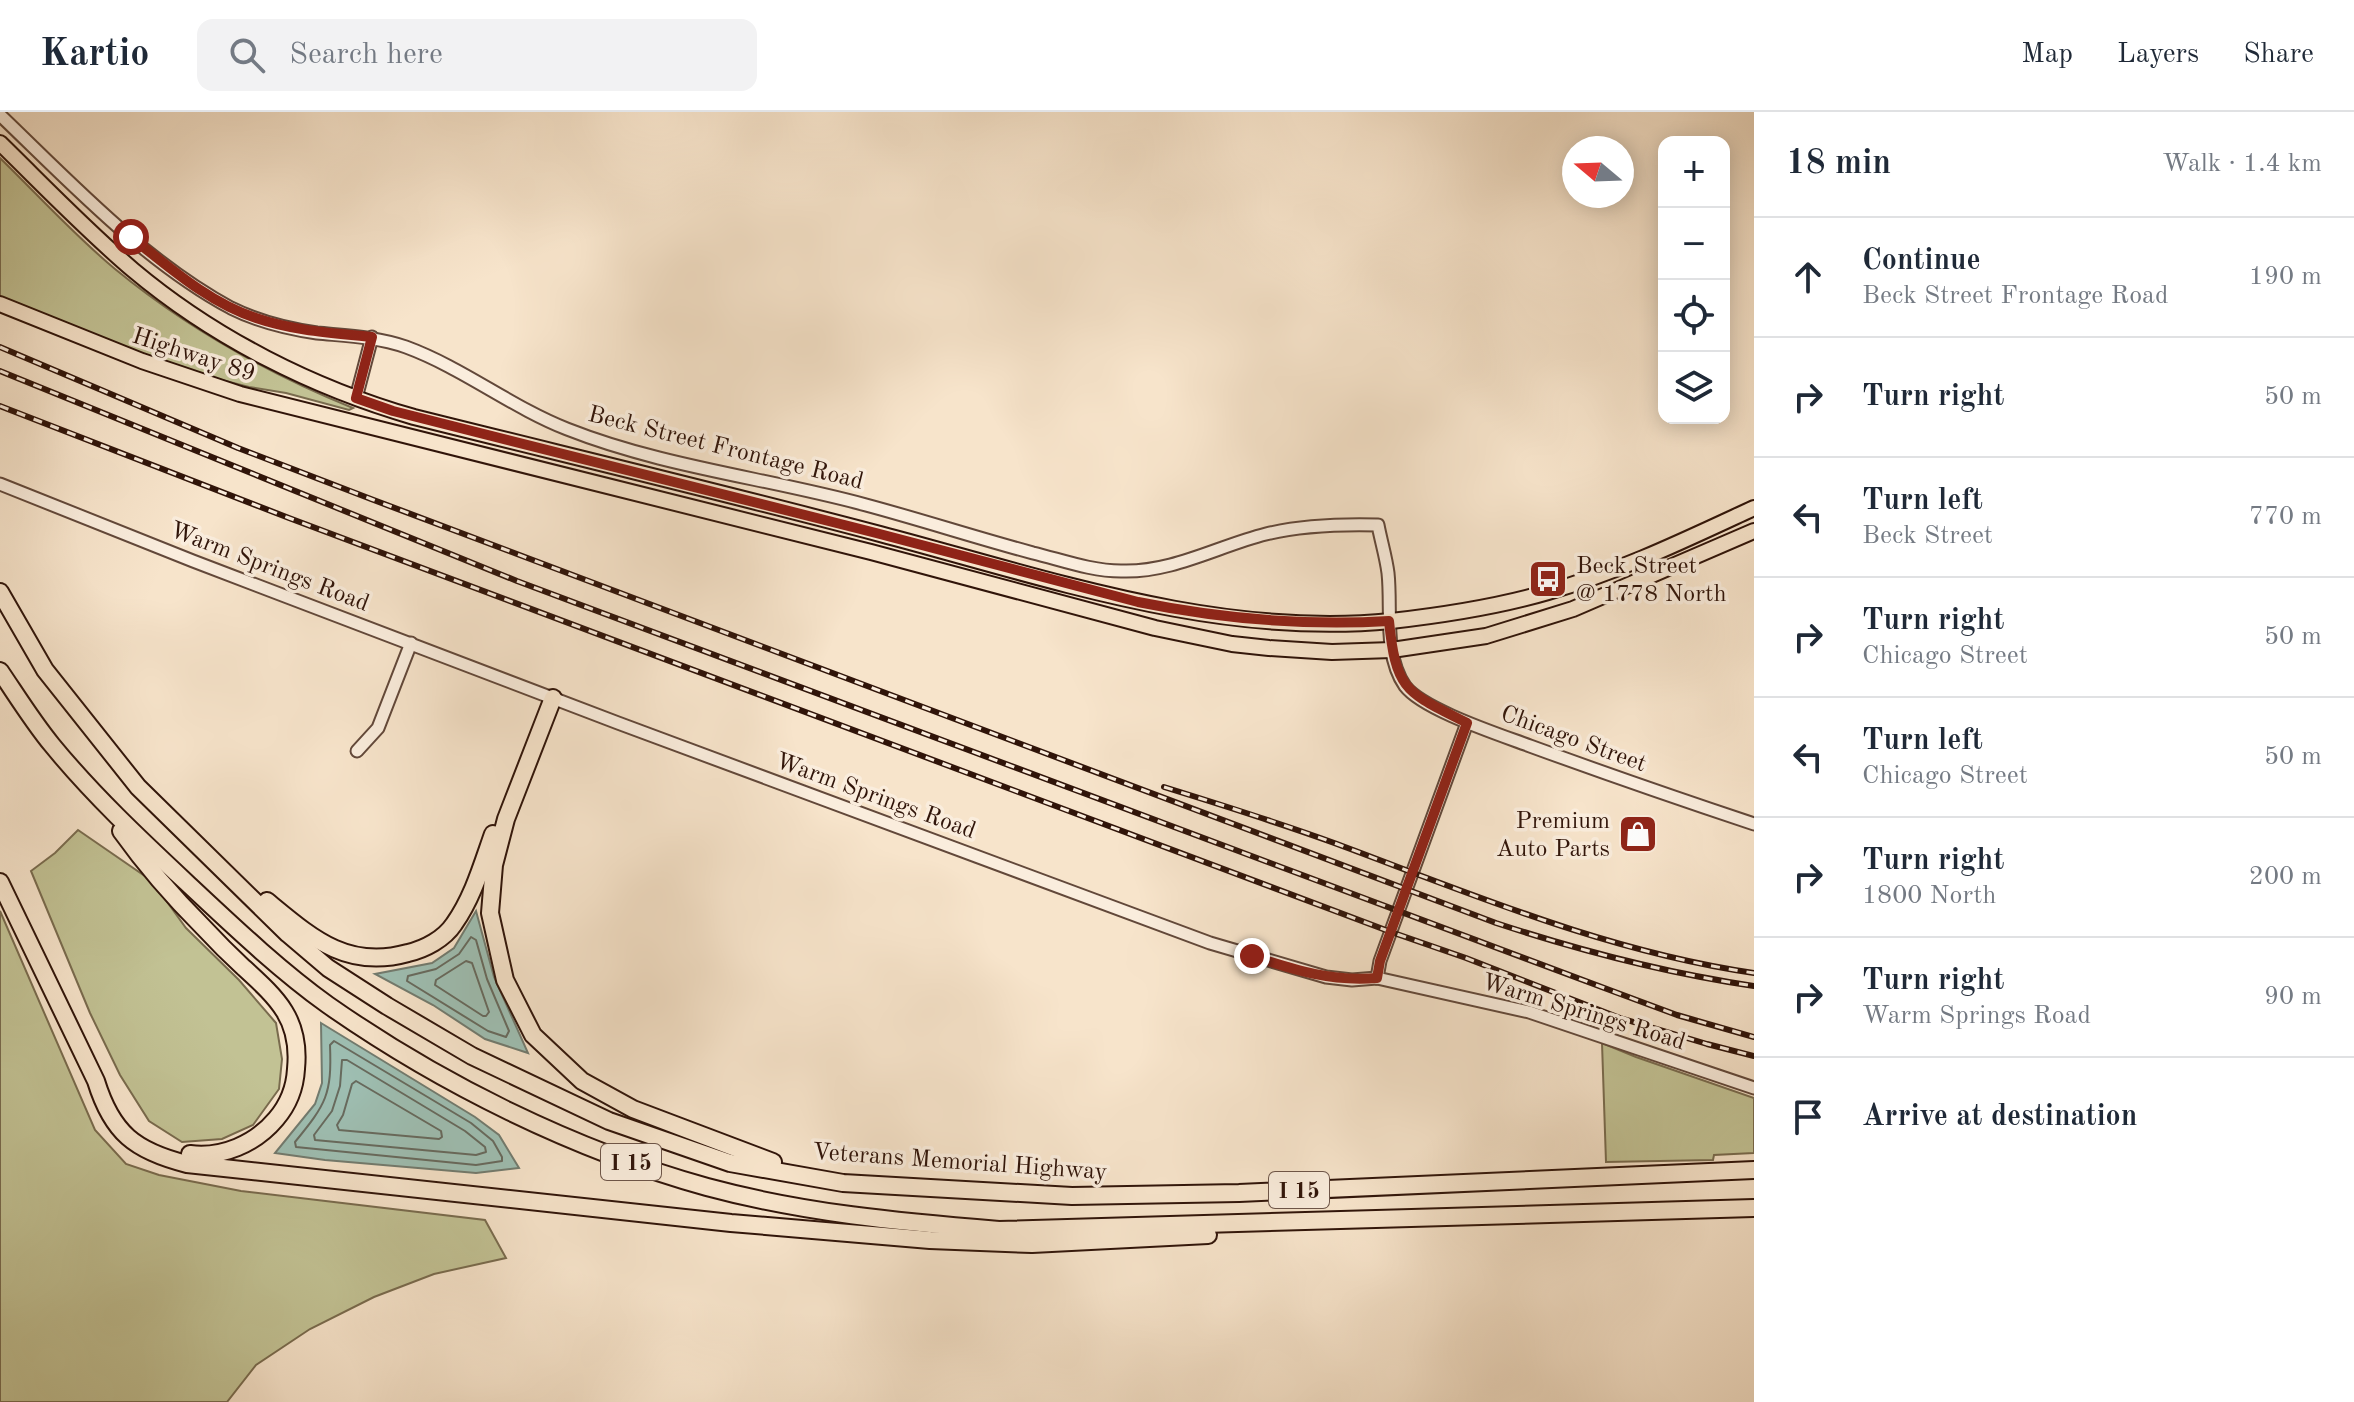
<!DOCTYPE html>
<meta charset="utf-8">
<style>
:root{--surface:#fff;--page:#f2f2f3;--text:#1f2937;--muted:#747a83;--line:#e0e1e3}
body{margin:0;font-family:"Old Standard TT",serif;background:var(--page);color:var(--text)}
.controls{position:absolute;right:24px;top:24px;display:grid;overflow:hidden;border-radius:16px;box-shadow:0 4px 20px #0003}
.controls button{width:72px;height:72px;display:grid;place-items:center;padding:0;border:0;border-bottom:2px solid var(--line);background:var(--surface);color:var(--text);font:40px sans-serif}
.compass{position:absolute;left:1562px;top:24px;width:72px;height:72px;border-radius:50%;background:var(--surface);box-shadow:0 4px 20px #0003;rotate:289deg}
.stop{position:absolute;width:24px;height:24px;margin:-18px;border:6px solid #8f2418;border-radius:50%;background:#fff}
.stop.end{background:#8f2418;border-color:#fff;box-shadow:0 2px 8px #0008}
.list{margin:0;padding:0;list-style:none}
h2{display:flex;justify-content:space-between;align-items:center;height:104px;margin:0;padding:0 32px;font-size:34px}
h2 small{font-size:26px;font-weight:400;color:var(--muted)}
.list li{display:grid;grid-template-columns:52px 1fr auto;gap:24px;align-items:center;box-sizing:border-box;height:120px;padding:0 32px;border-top:2px solid var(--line)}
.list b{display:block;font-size:30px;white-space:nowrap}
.list p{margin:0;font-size:26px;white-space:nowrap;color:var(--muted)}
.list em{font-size:26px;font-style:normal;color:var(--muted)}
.icon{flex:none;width:44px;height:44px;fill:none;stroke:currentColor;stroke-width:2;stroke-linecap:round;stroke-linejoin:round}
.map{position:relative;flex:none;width:1754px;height:1290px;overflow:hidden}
header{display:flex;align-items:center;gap:48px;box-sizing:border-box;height:112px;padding:0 40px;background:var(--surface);border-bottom:2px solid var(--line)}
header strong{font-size:38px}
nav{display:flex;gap:44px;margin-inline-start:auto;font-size:28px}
.search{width:560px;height:72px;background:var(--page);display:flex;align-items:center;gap:20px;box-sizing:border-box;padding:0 28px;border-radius:16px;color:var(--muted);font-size:30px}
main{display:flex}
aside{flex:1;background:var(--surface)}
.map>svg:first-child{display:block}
.green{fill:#c2c294;stroke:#796b4e;stroke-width:2}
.water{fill:#9ebfb3;stroke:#727b6f;stroke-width:2}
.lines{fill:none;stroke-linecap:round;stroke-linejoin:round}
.shore{stroke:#676a5e;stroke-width:2}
.minor-casing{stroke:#62483a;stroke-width:15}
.major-casing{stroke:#301409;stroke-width:18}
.highway-casing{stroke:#301409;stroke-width:20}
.minor{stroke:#faeddd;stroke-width:11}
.major{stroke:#f7e4cb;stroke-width:14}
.highway{stroke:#f7e4cb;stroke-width:16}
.rail-casing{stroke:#301409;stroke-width:6}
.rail{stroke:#faeddd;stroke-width:3;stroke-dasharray:9;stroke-linecap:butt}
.route{stroke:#8f2418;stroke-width:10}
.labels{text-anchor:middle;stroke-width:7;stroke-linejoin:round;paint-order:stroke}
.shield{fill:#faeddd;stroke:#6d5549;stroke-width:2}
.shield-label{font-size:22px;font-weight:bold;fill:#301409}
.street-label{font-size:24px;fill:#301409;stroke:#faeddd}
.poi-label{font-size:24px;fill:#301409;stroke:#faeddd;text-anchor:start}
</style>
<header>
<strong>Kartio</strong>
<div class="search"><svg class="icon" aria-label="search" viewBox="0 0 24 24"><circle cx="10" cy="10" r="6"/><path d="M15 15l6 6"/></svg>Search here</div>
<nav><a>Map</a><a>Layers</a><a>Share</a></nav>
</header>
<main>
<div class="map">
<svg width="1754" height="1290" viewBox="0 0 1754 1290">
<rect width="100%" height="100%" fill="#f7e4cb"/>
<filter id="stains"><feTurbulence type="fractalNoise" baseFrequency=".0025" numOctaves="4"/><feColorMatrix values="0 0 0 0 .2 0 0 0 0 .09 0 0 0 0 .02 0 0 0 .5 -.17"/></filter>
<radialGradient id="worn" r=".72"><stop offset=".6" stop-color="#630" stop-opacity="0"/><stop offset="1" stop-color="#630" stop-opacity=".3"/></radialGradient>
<g class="green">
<path d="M0,46C38,83 74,123 115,157C187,216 267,261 353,296L349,298L286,281L249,275L206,264L112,231L0,185Z"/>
<polygon points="78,718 152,769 186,816 239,868 276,911 282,947 279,977 253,1013 222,1027 182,1030 149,1009 120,963 90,901 31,759 55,741"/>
<polygon points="0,799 95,1018 126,1052 159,1063 241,1079 485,1108 506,1146 434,1162 374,1185 310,1217 256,1253 227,1290 0,1290"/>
<polygon points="1602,931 1636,945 1754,986 1754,1041 1714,1043 1713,1048 1606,1050"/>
</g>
<g class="water">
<polygon points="476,799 494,865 528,941 485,927 433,893 375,862 432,851 454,836"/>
<polygon points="321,911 475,1005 499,1023 519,1056 476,1061 325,1048 275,1041 315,992 322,971"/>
</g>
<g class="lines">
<g class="shore">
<polygon points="471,825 476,828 487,867 509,919 506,925 488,919 407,869 408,864 436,857 459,842"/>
<polygon points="466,849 472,851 489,900 486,904 483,904 435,873 436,868"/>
<path d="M334,929L471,1011L493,1029L502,1045V1049L476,1053L296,1035L295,1030C326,992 332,983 330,933Z"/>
<polygon points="342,948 347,948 465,1019 485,1035 486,1040 476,1043 315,1028 314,1023 332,999 340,974"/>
<polygon points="356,969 441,1019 442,1025 439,1027 339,1018 337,1013 343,1003 352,972"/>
</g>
<g class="minor-casing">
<g id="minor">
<path d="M0,3C70,70 145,150 231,196C257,209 288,217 317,221C348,224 377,225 406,235C463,256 511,295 567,317C663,355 767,366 866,393C922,408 977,426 1033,441C1062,448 1091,459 1121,459C1172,461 1218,434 1266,422C1303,413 1340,412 1378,413C1381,429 1386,445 1388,461C1392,497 1383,542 1405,574C1423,598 1501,623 1530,634C1604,661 1679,687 1754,712"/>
<polyline points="356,286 372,225"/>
<polyline points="0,372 193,449 618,611 1210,831 1326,865 1352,868 1377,866 1529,900 1754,976"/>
<polyline points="357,639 378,616 411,531"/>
<polyline points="1377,866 1380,849 1467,611"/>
</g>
</g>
<g class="major-casing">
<g id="major">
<path d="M0,31C44,74 86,118 133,158C214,226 313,276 414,305C570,344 725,381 880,422C1047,466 1216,526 1391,509C1444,503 1497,495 1548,480C1619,460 1687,427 1754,396"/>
<polyline points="0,192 142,249 240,282 871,440 1155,516 1232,532 1269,536 1332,540 1392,538 1486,524 1573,497 1754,419"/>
</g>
</g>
<g class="highway-casing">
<g id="highway">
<polyline points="0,480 45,558 138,675 288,822 328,856 387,894 472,944 609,1009 730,1051 843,1071 1072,1084 1239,1081 1754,1058"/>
<path d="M0,559C17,584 33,610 52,633C93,683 140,727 187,771C232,813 278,857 328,893C441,972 574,1038 707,1075C803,1101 900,1110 999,1118L1754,1096"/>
<polyline points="553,586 506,707 494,753 490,801 505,868 533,923 582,969 633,997 773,1050"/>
<path d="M121,719C146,754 174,786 204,816C217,830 229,842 243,855C277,886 301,907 296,957C295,975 288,993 276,1007C255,1032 222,1046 190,1042"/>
<path d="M0,770L96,969C112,1021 135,1039 187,1052L731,1111L930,1128L1032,1132L1208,1123"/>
<path d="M267,789C312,826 347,858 408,841C425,837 444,827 454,812C473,785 482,753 493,722"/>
</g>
</g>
<use href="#minor" class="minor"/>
<use href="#major" class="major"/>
<use href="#highway" class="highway"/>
<g class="rail-casing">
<g id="rail">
<path d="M0,235L238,336L371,387L1496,811C1581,839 1666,861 1754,874"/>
<polyline points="0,259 517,469 1615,880 1677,903 1754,925"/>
<polyline points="0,294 289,406 1391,820 1466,846 1620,906 1707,932 1754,944"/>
<path d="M1164,675C1222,693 1280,711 1337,732C1474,783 1609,840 1754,861"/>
</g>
</g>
<use href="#rail" class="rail"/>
</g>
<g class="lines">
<path class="route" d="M131,125C169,155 209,191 256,206C294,219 333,221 372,225L356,286L393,299L876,421L1138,490C1222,507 1304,514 1389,509C1396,580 1407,580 1467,611L1380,849L1377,866C1331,870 1295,858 1252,844"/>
</g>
<defs>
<g id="bus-square" transform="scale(2)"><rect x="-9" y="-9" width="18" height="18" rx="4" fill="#8f2418" stroke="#faeddd"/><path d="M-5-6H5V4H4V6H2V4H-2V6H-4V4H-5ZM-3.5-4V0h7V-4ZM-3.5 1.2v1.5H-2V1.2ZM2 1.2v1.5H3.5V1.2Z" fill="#fff"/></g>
<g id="shop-square" transform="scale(2)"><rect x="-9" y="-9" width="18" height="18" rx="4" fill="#8f2418" stroke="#faeddd"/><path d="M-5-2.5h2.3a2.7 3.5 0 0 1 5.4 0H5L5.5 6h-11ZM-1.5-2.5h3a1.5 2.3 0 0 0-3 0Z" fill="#fff"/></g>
</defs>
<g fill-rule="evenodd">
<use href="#bus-square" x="1548" y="467"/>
<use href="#shop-square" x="1638" y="722"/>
</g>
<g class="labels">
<g class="shield">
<rect x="601" y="1032" width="60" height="36" rx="6"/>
<rect x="1269" y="1060" width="60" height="36" rx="6"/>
</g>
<g class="shield-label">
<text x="631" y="1058">I 15</text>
<text x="1299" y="1086">I 15</text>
</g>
<g class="street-label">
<text transform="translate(194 242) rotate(18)" y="8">Highway 89</text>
<text transform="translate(726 335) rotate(14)" y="8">Beck Street Frontage Road</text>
<text transform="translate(270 454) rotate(21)" y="8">Warm Springs Road</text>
<text transform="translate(1574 626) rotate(20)" y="8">Chicago Street</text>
<text transform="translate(876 683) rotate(20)" y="8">Warm Springs Road</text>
<text transform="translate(1584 899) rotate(17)" y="8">Warm Springs Road</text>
<text transform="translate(960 1049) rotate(4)" y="8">Veterans Memorial Highway</text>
</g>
<g class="poi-label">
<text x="1576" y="461">Beck Street<tspan x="1576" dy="28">@ 1778 North</tspan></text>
<text x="1610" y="716" text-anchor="end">Premium<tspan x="1610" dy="28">Auto Parts</tspan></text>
</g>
</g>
<rect width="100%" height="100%" filter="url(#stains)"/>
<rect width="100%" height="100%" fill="url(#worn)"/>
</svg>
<div class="controls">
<button>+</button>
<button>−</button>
<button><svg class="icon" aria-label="locate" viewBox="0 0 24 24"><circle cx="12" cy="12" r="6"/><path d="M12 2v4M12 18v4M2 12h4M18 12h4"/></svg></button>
<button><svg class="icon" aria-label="layers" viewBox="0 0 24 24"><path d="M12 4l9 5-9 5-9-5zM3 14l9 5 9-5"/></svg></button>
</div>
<svg class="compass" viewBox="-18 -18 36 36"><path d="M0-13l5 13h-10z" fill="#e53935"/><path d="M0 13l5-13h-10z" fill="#747a83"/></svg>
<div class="stop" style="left:131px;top:125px"></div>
<div class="stop end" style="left:1252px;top:844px"></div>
</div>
<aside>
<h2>18 min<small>Walk · 1.4 km</small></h2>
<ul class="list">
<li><svg class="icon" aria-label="ahead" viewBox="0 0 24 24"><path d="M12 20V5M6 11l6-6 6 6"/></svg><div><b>Continue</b><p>Beck Street Frontage Road</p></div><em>190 m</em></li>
<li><svg class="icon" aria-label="right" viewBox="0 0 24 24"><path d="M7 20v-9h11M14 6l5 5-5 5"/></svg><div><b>Turn right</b></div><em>50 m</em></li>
<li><svg class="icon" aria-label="left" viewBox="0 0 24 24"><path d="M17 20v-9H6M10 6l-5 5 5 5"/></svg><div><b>Turn left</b><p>Beck Street</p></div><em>770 m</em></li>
<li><svg class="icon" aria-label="right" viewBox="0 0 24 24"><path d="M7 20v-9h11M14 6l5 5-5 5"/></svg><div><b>Turn right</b><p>Chicago Street</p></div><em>50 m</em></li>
<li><svg class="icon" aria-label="left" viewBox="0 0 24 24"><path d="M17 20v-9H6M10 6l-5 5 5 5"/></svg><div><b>Turn left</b><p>Chicago Street</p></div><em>50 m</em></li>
<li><svg class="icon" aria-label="right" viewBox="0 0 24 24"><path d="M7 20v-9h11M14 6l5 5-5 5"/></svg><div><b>Turn right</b><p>1800 North</p></div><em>200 m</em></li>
<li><svg class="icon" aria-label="right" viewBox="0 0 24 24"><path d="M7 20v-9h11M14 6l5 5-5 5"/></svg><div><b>Turn right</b><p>Warm Springs Road</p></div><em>90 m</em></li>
<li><svg class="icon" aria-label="arrive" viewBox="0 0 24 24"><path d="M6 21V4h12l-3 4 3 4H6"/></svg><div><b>Arrive at destination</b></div></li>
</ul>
</aside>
</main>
